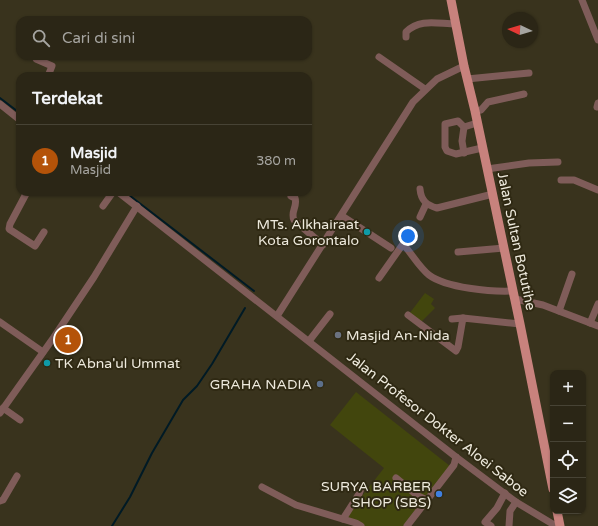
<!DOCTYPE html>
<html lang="id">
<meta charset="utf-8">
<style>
:root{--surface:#2b2616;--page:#332e1f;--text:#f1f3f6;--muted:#a6a5a1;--line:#474335;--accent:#b45309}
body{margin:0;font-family:"Varela Round",sans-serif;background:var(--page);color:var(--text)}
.controls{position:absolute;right:12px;bottom:12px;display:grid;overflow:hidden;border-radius:8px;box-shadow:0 1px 3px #0004}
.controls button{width:36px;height:36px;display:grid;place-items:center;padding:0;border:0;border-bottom:1px solid var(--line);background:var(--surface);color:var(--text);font:20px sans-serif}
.compass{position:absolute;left:502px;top:12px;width:36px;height:36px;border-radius:50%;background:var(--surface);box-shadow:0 1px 3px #0004;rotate:274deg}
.you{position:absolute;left:408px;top:236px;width:14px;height:14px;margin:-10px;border:3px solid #fff;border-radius:50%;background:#1a73e8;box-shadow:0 0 0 6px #1a73e833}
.badge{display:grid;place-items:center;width:26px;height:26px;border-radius:50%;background:var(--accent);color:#fff;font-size:13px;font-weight:700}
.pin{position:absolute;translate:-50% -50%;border:2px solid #fff;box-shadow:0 1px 4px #0006}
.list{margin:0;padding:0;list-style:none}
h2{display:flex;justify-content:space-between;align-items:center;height:52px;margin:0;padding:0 16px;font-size:17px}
h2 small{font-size:13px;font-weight:400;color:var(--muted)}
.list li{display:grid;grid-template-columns:26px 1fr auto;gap:12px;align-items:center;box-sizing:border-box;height:72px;padding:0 16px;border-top:1px solid var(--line)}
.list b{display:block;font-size:15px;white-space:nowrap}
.list p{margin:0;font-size:13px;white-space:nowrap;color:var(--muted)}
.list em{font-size:13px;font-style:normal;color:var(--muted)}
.icon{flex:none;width:22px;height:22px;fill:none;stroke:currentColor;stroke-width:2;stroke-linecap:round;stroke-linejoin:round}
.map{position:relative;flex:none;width:598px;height:526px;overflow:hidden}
.search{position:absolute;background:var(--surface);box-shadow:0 1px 3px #0004;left:16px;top:16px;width:296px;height:44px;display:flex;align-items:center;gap:10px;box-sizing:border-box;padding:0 14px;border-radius:12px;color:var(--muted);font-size:15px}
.panel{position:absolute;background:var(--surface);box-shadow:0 1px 3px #0004;left:16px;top:72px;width:296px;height:124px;border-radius:12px}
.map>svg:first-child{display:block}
.green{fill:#42460d}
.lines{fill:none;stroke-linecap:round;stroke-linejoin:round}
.stream{stroke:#001a25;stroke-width:2}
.minor{stroke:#7f5c59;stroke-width:7}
.major{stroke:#c8827d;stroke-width:9}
.culture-dot{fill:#0f9aa8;stroke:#2f2913;stroke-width:1.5}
.worship-dot{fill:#6b7280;stroke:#2f2913;stroke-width:1.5}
.service-dot{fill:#5c6f8a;stroke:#2f2913;stroke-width:1.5}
.shop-dot{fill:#3f7fe0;stroke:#2f2913;stroke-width:1.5}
.labels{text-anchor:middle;stroke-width:4;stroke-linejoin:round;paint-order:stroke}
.poi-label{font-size:14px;fill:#eeeadd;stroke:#2f2913;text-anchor:end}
.street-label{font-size:14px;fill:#eeeadd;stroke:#2f2913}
</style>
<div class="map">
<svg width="598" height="526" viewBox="0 0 598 526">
<rect width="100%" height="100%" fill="#39331d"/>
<g class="green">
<polygon points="425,293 434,299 431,304 435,308 421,322 409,314"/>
<polygon points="356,392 450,466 403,526 355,526 345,518 384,468 330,425"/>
</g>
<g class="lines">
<g class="stream">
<polyline points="0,98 17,111"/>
<polyline points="125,192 254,291"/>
<polyline points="112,526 130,497 152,453 183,400 197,386 212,364 245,308"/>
</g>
<g class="minor">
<polyline points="582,0 598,40"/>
<path d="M406,37V32C420,18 438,24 456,24"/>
<polyline points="35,56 36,59 52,66 48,76"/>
<polyline points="379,57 425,89"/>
<polyline points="467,79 529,73"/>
<polyline points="0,104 20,120"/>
<polyline points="597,107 598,103"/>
<polyline points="475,111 481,110 488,102 524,94"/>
<polyline points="477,123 464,127 458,121 445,124 445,147 447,151 456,154 482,148"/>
<polyline points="464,153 462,141 464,127"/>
<polyline points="487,169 529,163 558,162"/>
<polyline points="561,180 574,180 598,190"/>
<path d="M420,189C421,200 426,205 437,208L493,194"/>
<polyline points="27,192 10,224 9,229 35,246 44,232"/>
<polyline points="118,192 456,457 516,502 556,526"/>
<path d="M291,196L295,198C298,206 290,212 294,220L323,245"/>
<polyline points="103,206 113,192"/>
<polyline points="342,216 391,248"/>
<polyline points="420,217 426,204"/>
<polyline points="458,252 504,248"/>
<path d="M379,278L403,244C412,254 419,267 429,275C446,288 492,292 513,291"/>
<polyline points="515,299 543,305 598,326"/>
<polyline points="559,311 572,274"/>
<polyline points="408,315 456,351 458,347 463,318 520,324"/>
<polyline points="277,316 413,102 437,79 464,66"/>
<polyline points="452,319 463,318"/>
<polyline points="0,322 43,352"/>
<polyline points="590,323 598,304"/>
<polyline points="309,341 330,314"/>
<polyline points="3,408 20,420"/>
<polyline points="0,413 54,337 94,277 137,206"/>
<polyline points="396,478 418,496 427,500"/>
<polyline points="262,487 296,505 356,523 361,526"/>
<polyline points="0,501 3,500 17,476"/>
<polyline points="343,519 359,494 362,486"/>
<polyline points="407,526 454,465 456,457"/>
<polyline points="491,526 485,522 497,508 505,493"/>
<polyline points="509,526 510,511 516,502"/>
</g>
<g class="major">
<polyline points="451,0 464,66 475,111 520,324 553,489"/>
<polyline points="557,511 560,526"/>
</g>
</g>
<g class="culture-dot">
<circle cx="367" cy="232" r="4"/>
<circle cx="47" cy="363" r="4"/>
</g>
<circle class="worship-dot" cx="338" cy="335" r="4"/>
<circle class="service-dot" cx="320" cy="384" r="4"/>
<circle class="shop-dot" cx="439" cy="494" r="4"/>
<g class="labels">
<g class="poi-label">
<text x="359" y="229">MTs. Alkhairaat<tspan x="359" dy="16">Kota Gorontalo</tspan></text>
<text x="346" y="340" text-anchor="start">Masjid An-Nida</text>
<text x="55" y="368" text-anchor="start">TK Abna'ul Ummat</text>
<text x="312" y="389">GRAHA NADIA</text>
<text x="431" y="491">SURYA BARBER<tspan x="431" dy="16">SHOP (SBS)</tspan></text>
</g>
<g class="street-label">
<text transform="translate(517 241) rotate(78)" y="5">Jalan Sultan Botutihe</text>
<text transform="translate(438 424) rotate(38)" y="5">Jalan Profesor Dokter Aloei Saboe</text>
</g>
</g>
</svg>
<div class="controls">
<button>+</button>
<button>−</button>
<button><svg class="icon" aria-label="locate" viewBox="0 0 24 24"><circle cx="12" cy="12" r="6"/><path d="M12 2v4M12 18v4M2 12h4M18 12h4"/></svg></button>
<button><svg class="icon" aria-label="layers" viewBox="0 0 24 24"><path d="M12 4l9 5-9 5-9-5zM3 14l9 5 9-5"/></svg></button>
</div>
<svg class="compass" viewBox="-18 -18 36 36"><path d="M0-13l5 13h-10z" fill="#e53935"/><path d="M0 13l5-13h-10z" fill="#a6a5a1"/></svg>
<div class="you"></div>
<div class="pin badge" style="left:68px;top:340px">1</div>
<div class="search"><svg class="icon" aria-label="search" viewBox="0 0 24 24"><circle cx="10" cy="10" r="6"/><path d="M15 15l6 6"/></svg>Cari di sini</div>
<section class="panel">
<h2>Terdekat<small></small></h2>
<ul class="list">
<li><span class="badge">1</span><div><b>Masjid</b><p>Masjid</p></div><em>380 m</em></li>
</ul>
</section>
</div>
